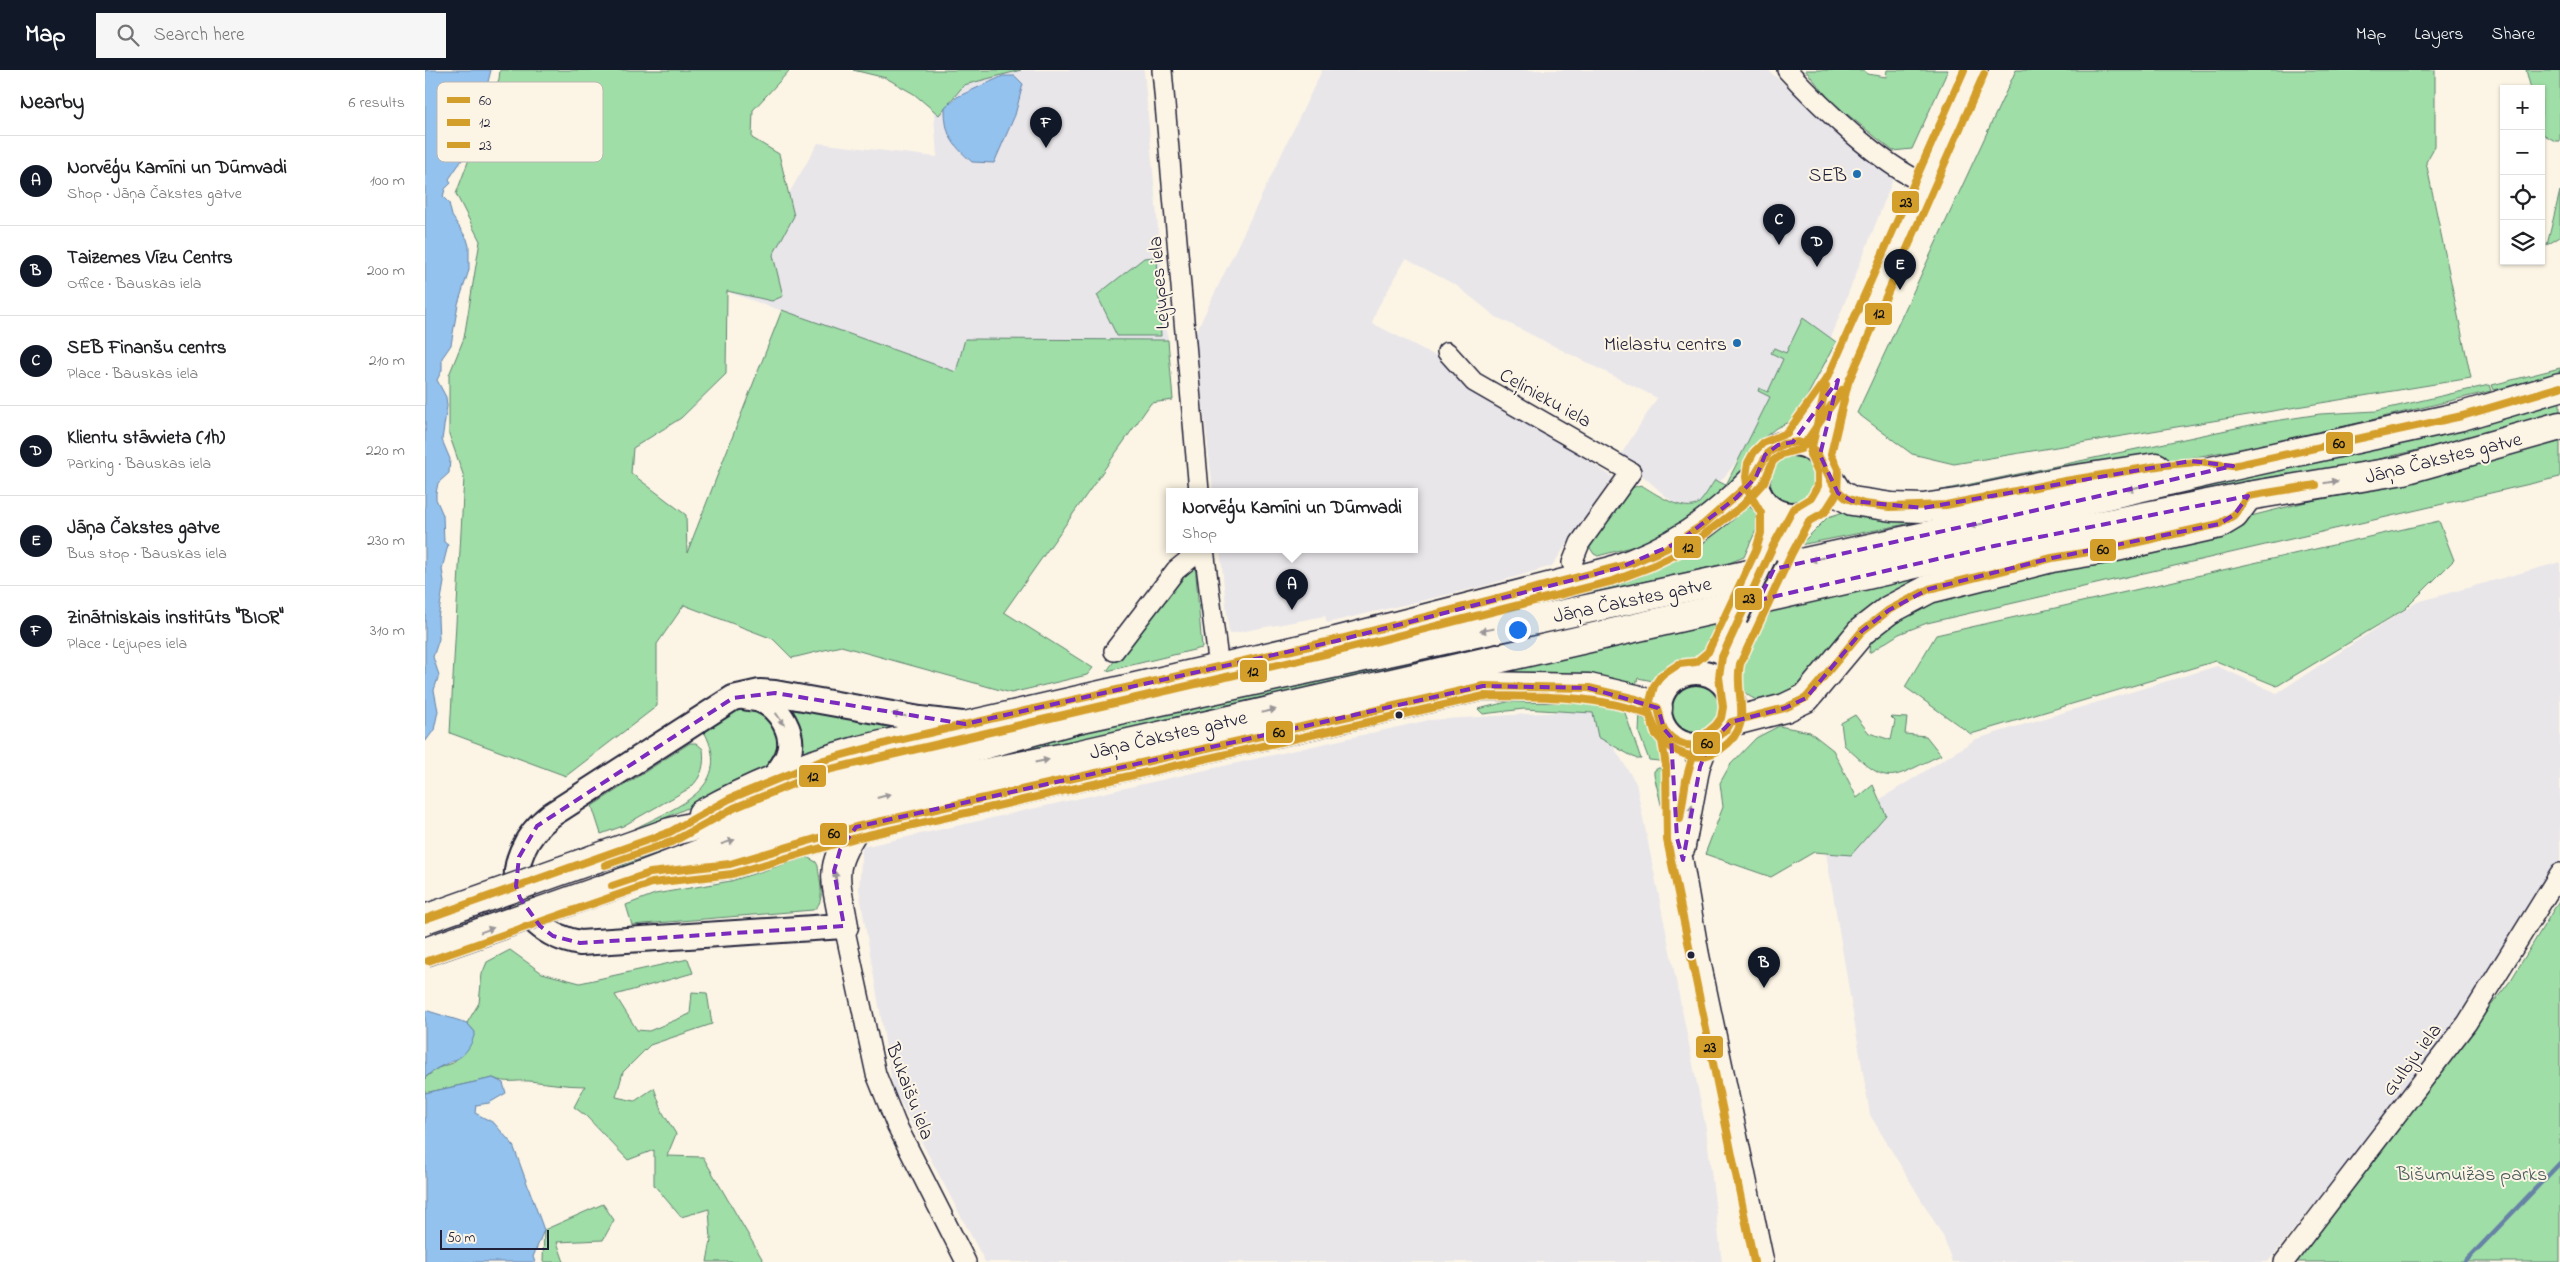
<!DOCTYPE html>
<meta charset="utf-8">
<style>
:root{--surface:#fff;--page:#f6f6f6;--text:#202124;--muted:#757577;--line:#e0e0e0;--accent:#111827}
body{margin:0;font-family:"Indie Flower",sans-serif;background:var(--page);color:var(--text)}
.controls{position:absolute;right:15px;top:15px;display:grid;overflow:hidden;border-radius:0px;box-shadow:0 1px 4px #0004}
.controls button{width:45px;height:45px;display:grid;place-items:center;padding:0;border:0;border-bottom:1px solid var(--line);background:var(--surface);color:var(--text);font:25px sans-serif}
.scale{position:absolute;left:15px;bottom:12px;width:109px;box-sizing:border-box;padding-left:5px;border:2px solid #22223b;border-top:0;font-size:14px;line-height:18px;white-space:nowrap;color:#22223b;-webkit-text-stroke:4px #fcf5e5;paint-order:stroke}
.you{position:absolute;left:1092px;top:559px;width:18px;height:18px;margin:-12px;border:4px solid #fff;border-radius:50%;background:#1a73e8;box-shadow:0 0 0 8px #1a73e833}
.badge{display:grid;place-items:center;width:32px;height:32px;border-radius:50%;background:var(--accent);color:#fff;font-size:16px;font-weight:700}
.pin{position:absolute;translate:-50% -41px;filter:drop-shadow(0 1px 2px #0008)}
.pin::after{content:'';position:absolute;top:26px;width:18px;height:15px;background:inherit;clip-path:polygon(0 0,100% 0,50% 100%)}
.popup{position:absolute;left:741px;top:418px;width:252px;height:65px;box-sizing:border-box;display:grid;place-content:center;border-radius:0px;background:var(--surface);filter:drop-shadow(0 1px 4px #0005);font-size:16px;white-space:nowrap;color:var(--muted)}
.popup b{font-size:19px;color:var(--text)}
.popup::after{content:'';position:absolute;left:50%;top:100%;margin-left:-10px;border:10px solid transparent;border-top-color:var(--surface)}
.list{margin:0;padding:0;list-style:none}
h2{display:flex;justify-content:space-between;align-items:center;height:65px;margin:0;padding:0 20px;font-size:21px}
h2 small{font-size:16px;font-weight:400;color:var(--muted)}
.list li{display:grid;grid-template-columns:32px 1fr auto;gap:15px;align-items:center;box-sizing:border-box;height:90px;padding:0 20px;border-top:1px solid var(--line)}
.list b{display:block;font-size:19px;white-space:nowrap}
.list p{margin:0;font-size:16px;white-space:nowrap;color:var(--muted)}
.list em{font-size:16px;font-style:normal;color:var(--muted)}
.icon{flex:none;width:28px;height:28px;fill:none;stroke:currentColor;stroke-width:2;stroke-linecap:round;stroke-linejoin:round}
.map{position:relative;flex:none;width:2135px;height:1192px;overflow:hidden}
header{display:flex;align-items:center;gap:30px;box-sizing:border-box;height:70px;padding:0 25px;background:var(--accent);color:#fff}
header strong{font-size:24px}
nav{display:flex;gap:28px;margin-inline-start:auto;font-size:18px}
.search{width:350px;height:45px;background:var(--page);display:flex;align-items:center;gap:12px;box-sizing:border-box;padding:0 18px;border-radius:0px;color:var(--muted);font-size:19px}
main{display:flex}
aside{flex:1;background:var(--surface)}
.map>svg:first-child{display:block}
.built{fill:#e9e6ea}
.green{fill:#9fdea6;stroke:#608070}
.water{fill:#93c2ee;stroke:#6682a6}
.lines{fill:none;stroke-linecap:round;stroke-linejoin:round}
.stream{stroke:#6682a6;stroke-width:4.5}
.minor-casing{stroke:#22223b;stroke-width:22}
.major-casing{stroke:#22223b;stroke-width:28}
.highway-casing{stroke:#22223b;stroke-width:31}
.minor{stroke:#fcf5e5;stroke-width:19}
.major{stroke:#fcf5e5;stroke-width:24}
.highway{stroke:#fcf5e5;stroke-width:28}
.major-bridge-casing{stroke:#22223b;stroke-width:28;stroke-linecap:butt}
.highway-bridge-casing{stroke:#22223b;stroke-width:31;stroke-linecap:butt}
.major-bridge{stroke:#fcf5e5;stroke-width:24}
.highway-bridge{stroke:#fcf5e5;stroke-width:28}
.bus-1-casing{stroke:#fcf5e5;stroke-width:11}
.bus-2-casing{stroke:#fcf5e5;stroke-width:11}
.bus-3-casing{stroke:#fcf5e5;stroke-width:11}
.bus-1{stroke:#d49e2a;stroke-width:8}
.bus-2{stroke:#d49e2a;stroke-width:8}
.bus-3{stroke:#d49e2a;stroke-width:8}
.oneway{fill:#9a9698}
.marked{fill:none;stroke:#7b2cbf;stroke-width:4;stroke-dasharray:10 6;stroke-linejoin:round}
.poi-dot{fill:#1f6fb2;stroke:#fcf5e5;stroke-width:2}
.bus-dot{fill:#22223b;stroke:#fcf5e5;stroke-width:2}
.labels{text-anchor:middle;stroke-width:4;stroke-linejoin:round;paint-order:stroke}
.poi-label{font-size:20px;fill:#22223b;stroke:#fcf5e5;text-anchor:end}
.street-label{font-size:20px;fill:#22223b;stroke:#fcf5e5}
.park-label{font-size:20px;fill:#485a5b;stroke:#fcf5e5}
.key{fill:#fcf5e5;stroke:#bbb6b2;stroke-width:1}
.key-label{font-size:14px;fill:#22223b}
.line-badge{stroke:#fcf5e5;stroke-width:2}
.pale-badge-label{font-size:14px;text-anchor:middle;font-weight:bold;fill:#111}
</style>
<header>
<strong>Map</strong>
<div class="search"><svg class="icon" aria-label="search" viewBox="0 0 24 24"><circle cx="10" cy="10" r="6"/><path d="M15 15l6 6"/></svg>Search here</div>
<nav><a>Map</a><a>Layers</a><a>Share</a></nav>
</header>
<main>
<aside>
<h2>Nearby<small>6 results</small></h2>
<ul class="list">
<li><span class="badge">A</span><div><b>Norvēģu Kamīni un Dūmvadi</b><p>Shop · Jāņa Čakstes gatve</p></div><em>100 m</em></li>
<li><span class="badge">B</span><div><b>Taizemes Vīzu Centrs</b><p>Office · Bauskas iela</p></div><em>200 m</em></li>
<li><span class="badge">C</span><div><b>SEB Finanšu centrs</b><p>Place · Bauskas iela</p></div><em>210 m</em></li>
<li><span class="badge">D</span><div><b>Klientu stāvvieta (1h)</b><p>Parking · Bauskas iela</p></div><em>220 m</em></li>
<li><span class="badge">E</span><div><b>Jāņa Čakstes gatve</b><p>Bus stop · Bauskas iela</p></div><em>230 m</em></li>
<li><span class="badge">F</span><div><b>Zinātniskais institūts &quot;BIOR&quot;</b><p>Place · Lejupes iela</p></div><em>310 m</em></li>
</ul>
</aside>
<div class="map">
<svg width="2135" height="1192" viewBox="0 0 2135 1192">
<rect width="100%" height="100%" fill="#fcf5e5"/>
<filter id="ink" filterUnits="userSpaceOnUse"><feTurbulence type="fractalNoise" baseFrequency=".02" numOctaves="2"/><feDisplacementMap in="SourceGraphic" scale="10" xChannelSelector="R" yChannelSelector="G"/><feConvolveMatrix kernelMatrix="1 2 1 2 8 2 1 2 1" color-interpolation-filters="sRGB"/></filter>
<g filter="url(#ink)">
<g class="built">
<polygon points="527,0 719,0 743,270 540,269 531,302 306,223 393,73 512,87 507,19"/>
<polygon points="897,0 1343,0 1469,107 1398,288 1290,418 1274,435 1261,444 1195,386 1232,328 1071,247 1032,216 981,189 952,239 947,253 1015,288 1050,316 1188,407 1127,496 1059,516 902,553 900,546 804,564 795,479 990,479 990,421 788,421 770,264"/>
<polygon points="2135,492 2135,791 2072,897 2009,984 1843,1192 1527,1192 1518,1166 1445,1045 1398,765 1551,669 1792,596 1852,623 1992,532"/>
<polygon points="1166,640 1211,713 1281,1058 1297,1192 560,1192 468,1018 434,820 437,777 1004,650"/>
</g>
<g class="green">
<polygon points="75,0 365,0 328,40 327,68 354,84 369,146 348,185 358,226 347,231 302,221 301,304 256,348 208,378 206,403 261,445 262,483 357,240 531,302 540,269 743,270 748,330 726,333 579,542 668,598 662,605 586,623 416,576 367,588 348,569 259,535 232,574 232,636 141,706 25,663 39,407 24,364 24,305 39,268 55,171 31,124 74,9"/>
<polygon points="428,0 596,0 539,15 514,45 489,24 461,8"/>
<polygon points="1380,0 1439,0 1442,4 1461,7 1462,0 1523,0 1487,79 1468,81 1407,32"/>
<polygon points="1591,0 2010,0 2010,76 2001,92 2046,308 1529,394 1487,384 1432,343"/>
<polygon points="2101,0 2135,0 2135,71 2130,71 2116,63 2116,19 2106,19"/>
<polygon points="2135,121 2135,167 2122,175"/>
<polygon points="732,187 736,266 692,266 672,225 719,188"/>
<path d="M1378,248L1411,272L1370,349L1351,358L1331,374L1314,407L1308,413L1241,464L1221,473L1173,486L1169,484L1163,475L1203,419L1216,415C1228,422 1260,445 1274,433C1280,427 1285,417 1290,410L1301,415L1345,327L1333,321L1334,318L1343,322L1358,289L1346,283L1349,278L1361,283Z"/>
<polygon points="2135,298 2135,303 2069,320 2067,315"/>
<polygon points="2064,315 2066,321 1867,369 1776,386 1470,430 1830,354 1895,344 1951,341"/>
<polygon points="2135,332 2135,346 1984,382 195,800 193,794 277,764 621,668 2026,360"/>
<polygon points="2135,365 2135,407 1502,553 1474,564 1444,583 1445,572 1449,565 1504,528 1881,432 1951,418"/>
<circle cx="1368" cy="408" r="27"/>
<polygon points="1324,435 1331,442 1331,460 1319,487 1304,493 1073,544 1075,541 1313,439 1317,443"/>
<polygon points="1422,441 1542,442 1375,475 1403,447"/>
<polygon points="2014,451 2029,490 1980,539 1852,616 1791,591 1546,664 1480,617 1511,565"/>
<polygon points="770,493 777,578 682,601 752,504"/>
<path d="M1556,494L1522,506L1384,613L1332,635V630C1324,627 1317,622 1316,613C1312,597 1338,554 1347,540Z"/>
<polygon points="1290,553 1287,564 1276,585 1251,592 1228,611 1213,608 1211,615 1164,608 354,764"/>
<circle cx="1272" cy="638" r="27"/>
<polygon points="1099,628 1134,628 1196,636 1199,640 1216,689 1212,689 1173,667 1168,643 1099,639 1058,644 1053,639"/>
<polygon points="353,630 491,655 368,693"/>
<path d="M317,638L337,640L357,665L348,695L294,724L206,763L205,761C250,737 314,719 276,656L294,644Z"/>
<path d="M1215,640L1227,646C1234,661 1241,675 1245,692L1224,690L1214,663Z"/>
<path d="M1430,645L1444,663L1466,670L1470,651L1466,647L1482,648L1480,664L1501,666L1516,685C1462,710 1465,718 1419,675L1416,653Z"/>
<polygon points="1354,656 1385,662 1408,680 1432,728 1448,715 1461,745 1426,785 1389,782 1346,807 1280,784 1298,737 1295,713 1305,695 1331,668"/>
<path d="M265,673H271L278,679C280,695 277,707 265,718L198,756L176,764L167,736Z"/>
<polygon points="1233,698 1245,699 1246,776 1229,705 1229,701"/>
<path d="M382,787L391,792L393,796C394,810 402,832 388,840L207,855L201,835L230,824L306,811Z"/>
<polygon points="2135,829 2135,1192 1866,1192 2086,910"/>
<path d="M85,880L117,903L155,913L263,889L268,903L190,925L212,960L224,961L265,944L267,922L282,923L287,954L225,975L198,1002L191,1027L210,1031L229,1018L238,1043L251,1064L242,1086L278,1087L339,1192H282L286,1170L284,1139L256,1147L229,1115V1080L203,1090L161,1046L149,1037L160,1016C141,1016 123,1013 104,1011C90,1010 81,1014 68,1008L0,1023V1008L13,998L28,993L50,962L42,953L54,933L57,904L62,892Z"/>
<polygon points="178,1134 189,1150 178,1170 132,1172 139,1192 118,1192 119,1160"/>
</g>
<g class="water">
<polygon points="0,0 66,0 61,20 56,24 55,38 39,87 24,109 26,113 20,119 18,127 24,133 27,146 42,169 44,176 44,200 33,234 26,275 17,288 17,300 12,310 21,327 22,336 17,370 25,389 24,403 13,413 11,423 11,429 18,445 19,472 23,475 17,499 19,512 13,548 14,569 8,587 14,605 9,620 13,641 9,660 0,672"/>
<path d="M578,6H590L598,14L590,45L569,93L547,92C526,73 520,65 520,37L532,27Z"/>
<path d="M0,940L42,953L50,962C41,998 19,987 0,1008Z"/>
<polygon points="68,1008 78,1013 81,1023 64,1033 51,1035 50,1043 69,1053 88,1075 119,1160 108,1187 110,1192 0,1192 0,1023"/>
</g>
<g class="lines">
<polyline class="stream" points="2040,1192 2135,1093"/>
<g class="minor-casing">
<g id="minor">
<polyline points="737,0 774,421"/>
<path d="M1362,0C1395,36 1455,94 1499,113"/>
<polyline points="1022,282 1049,312 1206,402 1155,473 1147,493 1153,508"/>
<polyline points="779,479 794,598"/>
<polyline points="689,581 751,500 777,479"/>
<polyline points="1246,667 1251,695 1252,768 1258,790 1274,883 1339,1192"/>
<polyline points="1260,779 1275,697 1284,674"/>
<polyline points="419,856 451,1004 471,1054 541,1192"/>
<polyline points="1859,1192 2042,953 2135,803"/>
</g>
</g>
<g class="major-casing">
<g id="major">
<polyline points="1368,372 1404,321"/>
<circle cx="1367" cy="409" r="36"/>
<polyline points="1395,385 1418,297 1550,0"/>
<polyline points="1357,480 1377,444"/>
<polyline points="1340,484 1346,464 1346,439"/>
<circle cx="1271" cy="639" r="37"/>
<path d="M1303,619C1301,591 1316,569 1328,544"/>
<path d="M319,627C324,628 330,629 335,630C355,637 371,665 363,685C360,694 353,702 348,709"/>
<path d="M419,856L155,873C83,860 71,788 126,745L308,628L335,622L350,623L495,649L537,654"/>
</g>
</g>
<g class="highway-casing">
<g id="highway">
<polyline points="1404,409 1413,423 1427,431 1467,437 1498,438 1538,432 1638,411 1731,397"/>
<polyline points="1306,652 1360,638 1381,628 1437,561 1464,540 1504,519 1627,488 1682,479 1794,454 1809,445 1823,426"/>
<path d="M277,744C327,716 380,695 435,680L911,571L1186,501C1247,480 1286,454 1331,407"/>
<polyline points="169,789 245,762 311,746 442,707 652,649 1561,453 1808,396 2037,346 2135,317"/>
<polyline points="256,799 305,794 431,757 1058,616 1164,618 1211,629 1233,638"/>
<path d="M179,819C237,799 292,775 350,757C449,727 549,704 651,685L1569,476L1823,426L1979,400L2135,356"/>
<path d="M419,856C411,808 402,800 431,757"/>
</g>
</g>
<use href="#minor" class="minor"/>
<use href="#major" class="major"/>
<use href="#highway" class="highway"/>
<g class="major-bridge-casing">
<polyline id="major-bridge" points="1310,548 1340,484"/>
</g>
<g class="highway-bridge-casing">
<g id="highway-bridge">
<polyline points="0,849 169,789"/>
<polyline points="0,882 179,819"/>
</g>
</g>
<use href="#major-bridge" class="major-bridge"/>
<use href="#highway-bridge" class="highway-bridge"/>
<g class="bus-1-casing">
<g id="bus-1">
<path d="M187,816L225,803L305,794L431,757L1058,616L1164,618L1211,629L1233,638C1235,645 1236,655 1240,661C1259,686 1293,676 1306,652L1360,638L1381,628L1437,561L1464,540L1504,519L1627,488L1682,479L1794,454L1809,445L1823,426L1891,415"/>
<polyline points="0,849 245,762 304,729 399,690 469,671 915,569 1207,493 1242,478 1279,454 1325,413 1344,382 1358,374 1373,372 1383,375 1391,381 1410,418 1421,428 1439,434 1464,437 1521,435 1640,411 1739,395 1773,392 1808,396 2037,346 2135,317"/>
</g>
</g>
<g class="bus-2-casing">
<g id="bus-2">
<polyline points="180,795 249,771 309,738 402,700 913,581 1188,511 1225,497 1256,482 1317,436 1339,412 1348,391 1357,384 1376,379 1417,320"/>
<path d="M3,891L227,813L307,804L434,767L1059,626C1115,627 1171,624 1225,645C1230,663 1241,678 1259,684C1271,689 1285,686 1296,679C1332,654 1308,627 1315,594L1366,485L1384,451L1400,442L1412,423L1413,399L1406,384L1423,313L1559,4"/>
</g>
</g>
<g class="bus-3-casing">
<g id="bus-3">
<polyline points="1255,749 1261,710 1269,681 1278,666 1291,655 1296,648 1298,637 1294,607 1297,587 1348,476 1368,439 1386,428 1393,416 1393,403 1385,385 1401,316"/>
<polyline points="1329,1192 1242,770 1241,696 1237,671 1230,663 1223,639 1229,616 1236,606 1254,594 1271,592 1283,582 1331,480 1336,463 1336,443 1323,421 1321,407 1323,393 1329,382 1338,373 1362,363 1404,305 1539,0"/>
</g>
</g>
<use href="#bus-1" class="bus-1"/>
<use href="#bus-2" class="bus-2"/>
<use href="#bus-3" class="bus-3"/>
</g>
<defs><path id="oneway-solid" d="M-6-.8H1V-3.2L6.5 0L1 3.2V.8H-6Z" transform="scale(1.25)"/></defs>
<g class="oneway">
<use href="#oneway-solid" transform="translate(1906 412) rotate(-9)"/>
<use href="#oneway-solid" transform="translate(1709 418) rotate(167)"/>
<use href="#oneway-solid" transform="translate(1551 455) rotate(168)"/>
<use href="#oneway-solid" transform="translate(1392 489) rotate(168)"/>
<use href="#oneway-solid" transform="translate(1062 560) rotate(168)"/>
<use href="#oneway-solid" transform="translate(844 641) rotate(-13)"/>
<use href="#oneway-solid" transform="translate(474 645) rotate(-170)"/>
<use href="#oneway-solid" transform="translate(355 649) rotate(55)"/>
<use href="#oneway-solid" transform="translate(617 691) rotate(-11)"/>
<use href="#oneway-solid" transform="translate(459 726) rotate(-15)"/>
<use href="#oneway-solid" transform="translate(1266 742) rotate(-81)"/>
<use href="#oneway-solid" transform="translate(303 772) rotate(-18)"/>
<use href="#oneway-solid" transform="translate(411 808) rotate(-99)"/>
<use href="#oneway-solid" transform="translate(62 860) rotate(-20)"/>
</g>
</g>
<path class="marked" d="M1413,310L1395,385L1413,423L1427,431L1498,438L1766,391L1808,396L1349,499L1334,530L1569,476L1823,426L1809,445L1794,454L1627,488L1504,519L1464,540L1437,561L1381,628L1360,638L1306,652L1284,674L1275,697L1258,790L1252,768L1246,667L1239,659L1233,638L1164,618L1058,616L431,757L415,780L409,801L419,856L155,873L128,866L115,856L95,828L91,816L94,787L112,756L308,628L350,623L540,654L911,571L1194,498L1252,473L1311,428L1331,407L1340,385L1353,375L1368,372Z"/>
<g class="poi-dot">
<circle cx="1432" cy="104" r="5"/>
<circle cx="1312" cy="273" r="5"/>
</g>
<g class="bus-dot">
<circle cx="974" cy="645" r="4.5"/>
<circle cx="1266" cy="885" r="4.5"/>
</g>
<g class="labels">
<g class="poi-label">
<text x="1422" y="111">SEB</text>
<text x="1302" y="280">Mielastu centrs</text>
</g>
<g class="street-label">
<text transform="translate(733 213) rotate(-95)" y="7">Lejupes iela</text>
<text transform="translate(1121 327) rotate(29)" y="7">Ceļinieku iela</text>
<text transform="translate(2018 387) rotate(-14)" y="7">Jāņa Čakstes gatve</text>
<text transform="translate(1207 529) rotate(-12)" y="7">Jāņa Čakstes gatve</text>
<text transform="translate(743 664) rotate(-13)" y="7">Jāņa Čakstes gatve</text>
<text transform="translate(1986 989) rotate(-53)" y="7">Gulbju iela</text>
<text transform="translate(486 1021) rotate(69)" y="7">Bukaišu iela</text>
</g>
<g class="park-label">
<text x="2047" y="1110">Bišumuižas parks</text>
</g>
</g>
<rect x="12" y="12" width="166" height="80" rx="8" class="key"/>
<rect x="22" y="27" width="23" height="6" fill="#d49e2a"/>
<rect x="22" y="49" width="23" height="7" fill="#d49e2a"/>
<rect x="22" y="72" width="23" height="6" fill="#d49e2a"/>
<g class="key-label">
<text x="54" y="35">60</text>
<text x="54" y="57">12</text>
<text x="54" y="80">23</text>
</g>
<g class="line-badge">
<rect x="1466" y="120" width="29" height="24" rx="5" fill="#d49e2a"/>
<rect x="1439" y="232" width="29" height="24" rx="5" fill="#d49e2a"/>
<rect x="1900" y="361" width="29" height="24" rx="5" fill="#d49e2a"/>
<rect x="1248" y="465" width="29" height="24" rx="5" fill="#d49e2a"/>
<rect x="1664" y="468" width="28" height="24" rx="5" fill="#d49e2a"/>
<rect x="1309" y="517" width="29" height="24" rx="5" fill="#d49e2a"/>
<rect x="814" y="589" width="29" height="24" rx="5" fill="#d49e2a"/>
<rect x="840" y="650" width="29" height="24" rx="5" fill="#d49e2a"/>
<rect x="1267" y="661" width="29" height="24" rx="5" fill="#d49e2a"/>
<rect x="373" y="694" width="29" height="24" rx="5" fill="#d49e2a"/>
<rect x="394" y="752" width="29" height="24" rx="5" fill="#d49e2a"/>
<rect x="1270" y="965" width="29" height="24" rx="5" fill="#d49e2a"/>
</g>
<g class="pale-badge-label">
<text x="1481" y="137">23</text>
<text x="1454" y="248">12</text>
<text x="1914" y="378">60</text>
<text x="1263" y="482">12</text>
<text x="1678" y="484">60</text>
<text x="1324" y="533">23</text>
<text x="828" y="606">12</text>
<text x="854" y="667">60</text>
<text x="1282" y="678">60</text>
<text x="388" y="711">12</text>
<text x="409" y="768">60</text>
<text x="1285" y="982">23</text>
</g>
</svg>
<div class="controls">
<button>+</button>
<button>−</button>
<button><svg class="icon" aria-label="locate" viewBox="0 0 24 24"><circle cx="12" cy="12" r="6"/><path d="M12 2v4M12 18v4M2 12h4M18 12h4"/></svg></button>
<button><svg class="icon" aria-label="layers" viewBox="0 0 24 24"><path d="M12 4l9 5-9 5-9-5zM3 14l9 5 9-5"/></svg></button>
</div>
<div class="scale">50 m</div>
<div class="you"></div>
<div class="pin badge" style="left:867px;top:540px">A</div>
<div class="popup"><b>Norvēģu Kamīni un Dūmvadi</b>Shop</div>
<div class="pin badge" style="left:1339px;top:918px">B</div>
<div class="pin badge" style="left:1354px;top:175px">C</div>
<div class="pin badge" style="left:1392px;top:197px">D</div>
<div class="pin badge" style="left:1475px;top:220px">E</div>
<div class="pin badge" style="left:621px;top:78px">F</div>
</div>
</main>
